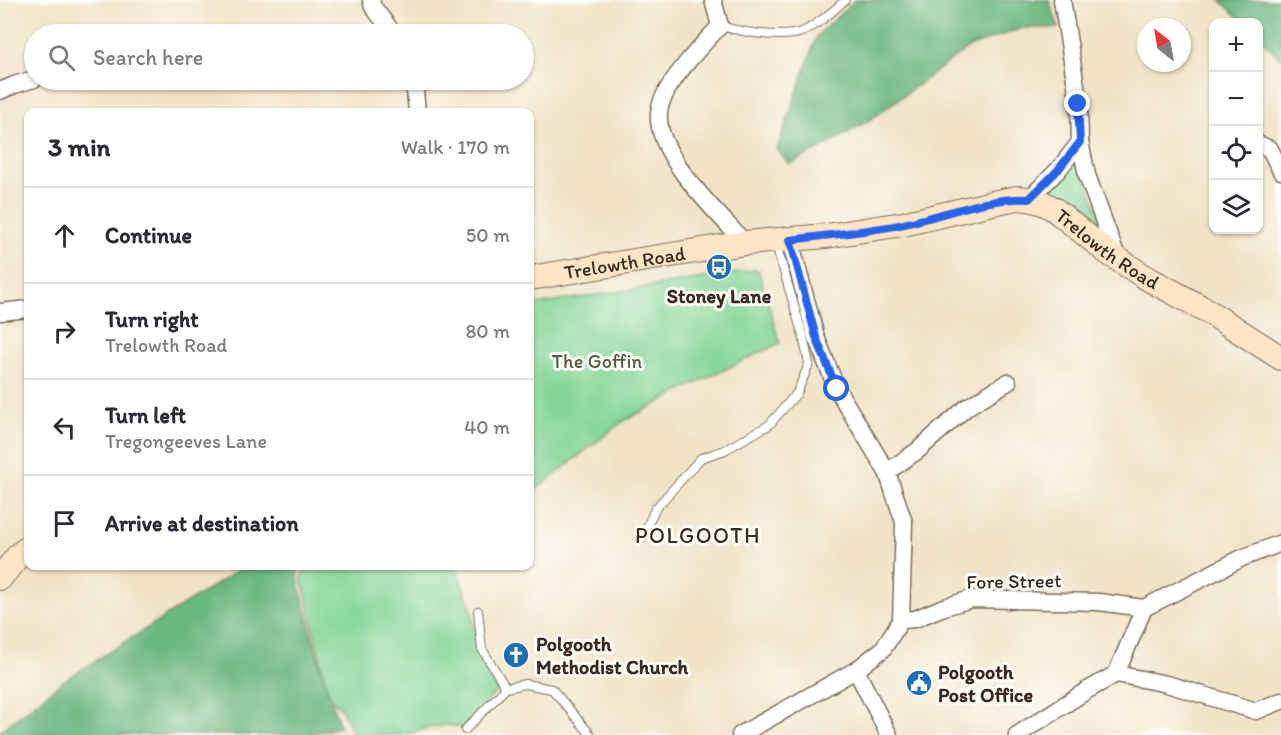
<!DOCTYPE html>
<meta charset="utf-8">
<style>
:root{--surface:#fff;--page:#f7f7f7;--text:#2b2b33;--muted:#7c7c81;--line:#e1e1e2}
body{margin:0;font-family:Itim,sans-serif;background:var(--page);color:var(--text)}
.controls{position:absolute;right:18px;top:18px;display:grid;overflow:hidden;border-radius:12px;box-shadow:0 2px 4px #0004}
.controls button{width:54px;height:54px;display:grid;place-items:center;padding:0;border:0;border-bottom:2px solid var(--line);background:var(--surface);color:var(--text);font:30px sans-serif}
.compass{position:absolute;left:1137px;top:18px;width:54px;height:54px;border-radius:50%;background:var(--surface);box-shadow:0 2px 4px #0004;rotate:329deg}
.stop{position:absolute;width:18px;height:18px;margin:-14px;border:4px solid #2563eb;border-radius:50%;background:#fff}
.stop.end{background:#2563eb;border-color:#fff;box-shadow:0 2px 6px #0008}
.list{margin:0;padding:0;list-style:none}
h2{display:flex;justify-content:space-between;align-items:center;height:78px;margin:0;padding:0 24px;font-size:26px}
h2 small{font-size:20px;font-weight:400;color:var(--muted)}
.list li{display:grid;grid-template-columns:39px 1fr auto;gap:18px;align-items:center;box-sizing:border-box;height:96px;padding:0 24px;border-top:2px solid var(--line)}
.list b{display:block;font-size:22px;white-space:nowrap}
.list p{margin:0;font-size:20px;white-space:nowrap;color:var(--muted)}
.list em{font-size:20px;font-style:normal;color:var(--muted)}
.icon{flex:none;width:33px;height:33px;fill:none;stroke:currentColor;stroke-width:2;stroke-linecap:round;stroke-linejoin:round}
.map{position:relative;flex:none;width:1281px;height:735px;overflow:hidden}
.search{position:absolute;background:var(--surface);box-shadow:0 2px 4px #0004;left:24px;top:24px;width:510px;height:66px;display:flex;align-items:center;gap:15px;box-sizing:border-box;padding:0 21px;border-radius:33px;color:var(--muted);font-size:22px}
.panel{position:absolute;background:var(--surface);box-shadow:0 2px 4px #0004;left:24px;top:108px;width:510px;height:462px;border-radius:12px}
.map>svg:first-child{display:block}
.green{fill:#84d698;stroke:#60805b;stroke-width:1.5}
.forest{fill:#6bb780;stroke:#53704f;stroke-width:1.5}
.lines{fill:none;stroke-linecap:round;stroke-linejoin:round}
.lane-casing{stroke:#7a6b59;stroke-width:10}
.street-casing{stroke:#7a6b59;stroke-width:19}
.secondary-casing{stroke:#7a6b59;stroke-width:26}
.lane{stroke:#fff;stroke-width:8}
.street{stroke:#fff;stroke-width:16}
.secondary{stroke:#fee5c5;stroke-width:24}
.route{stroke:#2563eb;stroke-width:8}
.labels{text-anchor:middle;stroke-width:6;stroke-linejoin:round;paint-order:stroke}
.street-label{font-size:20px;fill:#3b2a1e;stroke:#fdfcf7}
.poi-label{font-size:20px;font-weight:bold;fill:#3b2a1e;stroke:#fdfcf7;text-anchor:start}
.park-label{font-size:20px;fill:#515e43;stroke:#fdfcf7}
.quarter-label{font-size:22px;letter-spacing:1.5px;fill:#3b2a1e;stroke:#fdfcf7}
</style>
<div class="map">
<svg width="1281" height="735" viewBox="0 0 1281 735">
<rect width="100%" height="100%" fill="#fdfcf7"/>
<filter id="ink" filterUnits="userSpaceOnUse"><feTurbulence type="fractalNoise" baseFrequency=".0167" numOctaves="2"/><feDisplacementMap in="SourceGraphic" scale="12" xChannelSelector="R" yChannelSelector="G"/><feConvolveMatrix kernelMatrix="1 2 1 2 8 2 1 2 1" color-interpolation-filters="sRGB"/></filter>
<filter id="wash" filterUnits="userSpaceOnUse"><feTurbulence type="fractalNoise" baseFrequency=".008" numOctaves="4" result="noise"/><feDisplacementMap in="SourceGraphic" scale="24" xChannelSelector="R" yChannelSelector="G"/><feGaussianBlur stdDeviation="1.35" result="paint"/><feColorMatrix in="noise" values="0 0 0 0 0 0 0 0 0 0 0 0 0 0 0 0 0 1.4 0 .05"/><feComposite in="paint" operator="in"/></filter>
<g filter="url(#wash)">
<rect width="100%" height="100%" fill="#f0e3c6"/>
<g class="green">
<polygon points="1074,150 1118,260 1043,203 1058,170"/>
<polygon points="758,269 780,343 690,386 622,422 530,494 530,306"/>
<path d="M305,566H455L471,608L478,652L500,688L463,728C444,720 421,731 402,735C387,735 369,735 354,735L340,707L330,699L327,690L306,595L301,581Z"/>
</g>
<g class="forest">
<polygon points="855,0 1049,0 1059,28 1023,28 971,46 871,119 818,150 789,164 777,149 817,36"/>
<polygon points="1220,0 1281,0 1281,59 1259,37 1258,22 1244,22"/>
<path d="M242,566H298C296,585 301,588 305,606C314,647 326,687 340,727L307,735H0V731L62,682L237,571Z"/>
</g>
</g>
<g filter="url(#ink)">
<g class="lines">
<g class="lane-casing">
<g id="lane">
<path d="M720,26C743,32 776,38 799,33C811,30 836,9 845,0"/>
<polyline points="642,538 655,509 701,458 725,450 769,425 797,393 809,364 803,336 775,241"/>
<polyline points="478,611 482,649 506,688"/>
<polyline points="506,688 525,684 552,689 591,735"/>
<polyline points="465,730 506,688"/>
</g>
</g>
<g class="street-casing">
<g id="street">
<polyline points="371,0 373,7 394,34"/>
<path d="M713,0L720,26C702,45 666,82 660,107C649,150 718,213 745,243"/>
<polyline points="414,80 417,112"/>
<polyline points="0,91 14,85 34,79"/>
<polyline points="1080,142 1087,175 1118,260"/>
<polyline points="1258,144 1270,149 1281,171"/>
<polyline points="1029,199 1058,170 1080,142 1079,104 1062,0"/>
<polyline points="790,240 816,337 837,389 887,472 904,522 901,620"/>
<polyline points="0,312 28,309"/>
<polyline points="887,472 917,451 967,407 1008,382"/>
<polyline points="856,670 889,735"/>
<polyline points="1116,674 1144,608"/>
<polyline points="740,735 856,670 883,649 901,620 915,619 941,608 971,599 1099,602 1144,608 1242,558 1281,543"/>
<polyline points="1017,735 1086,691 1116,674 1167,684 1256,711 1281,701"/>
</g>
</g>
<g class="secondary-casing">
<g id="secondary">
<path id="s1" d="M530,278L745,243L826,236L903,224L997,202L1017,198L1029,199L1043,203L1054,209L1107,252L1145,277L1206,310L1281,358"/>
<polyline points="0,578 19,555 28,548"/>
</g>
</g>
<use href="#lane" class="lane"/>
<use href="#street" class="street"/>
<use href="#secondary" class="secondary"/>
</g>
</g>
<g class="lines" filter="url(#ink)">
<path class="route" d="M837,389L816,337L790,240C828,235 866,232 904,224C942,216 991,196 1029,199L1058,170L1080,142L1078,104"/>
</g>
<defs>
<g id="bus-disc" transform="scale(1.35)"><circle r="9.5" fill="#1f6fb2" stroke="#fdfcf7"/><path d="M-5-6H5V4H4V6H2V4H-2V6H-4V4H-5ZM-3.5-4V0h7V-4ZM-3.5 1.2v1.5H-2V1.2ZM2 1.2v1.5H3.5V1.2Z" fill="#fff"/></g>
<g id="church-disc" transform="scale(1.35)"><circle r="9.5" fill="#1f6fb2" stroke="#fdfcf7"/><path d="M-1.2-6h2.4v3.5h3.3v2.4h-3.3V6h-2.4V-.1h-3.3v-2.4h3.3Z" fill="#fff"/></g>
<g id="civic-disc" transform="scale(1.35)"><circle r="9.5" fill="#1f6fb2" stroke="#fdfcf7"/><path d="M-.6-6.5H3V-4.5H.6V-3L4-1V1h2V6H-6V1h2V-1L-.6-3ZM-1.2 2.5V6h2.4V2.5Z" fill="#fff"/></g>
</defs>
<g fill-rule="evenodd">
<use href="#bus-disc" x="719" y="267"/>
<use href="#church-disc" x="516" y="655"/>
<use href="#civic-disc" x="919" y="683"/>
</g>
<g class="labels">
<g class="street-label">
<text dy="7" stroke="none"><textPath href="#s1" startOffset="600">Trelowth Road</textPath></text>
<text dy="7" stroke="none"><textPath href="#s1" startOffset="96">Trelowth Road</textPath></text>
<text transform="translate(1014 581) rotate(-1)" y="7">Fore Street</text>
</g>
<g class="poi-label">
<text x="719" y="303" text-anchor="middle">Stoney Lane</text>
<text x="536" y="651">Polgooth<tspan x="536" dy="23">Methodist Church</tspan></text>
<text x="938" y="679">Polgooth<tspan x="938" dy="23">Post Office</tspan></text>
</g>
<g class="park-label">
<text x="597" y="368">The Goffin</text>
</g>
<g class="quarter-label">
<text x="698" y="543">POLGOOTH</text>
</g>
</g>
</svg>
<div class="controls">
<button>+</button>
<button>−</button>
<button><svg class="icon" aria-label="locate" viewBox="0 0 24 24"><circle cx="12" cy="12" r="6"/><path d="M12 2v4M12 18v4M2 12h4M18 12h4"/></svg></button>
<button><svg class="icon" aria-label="layers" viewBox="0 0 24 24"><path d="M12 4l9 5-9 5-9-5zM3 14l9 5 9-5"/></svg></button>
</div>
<svg class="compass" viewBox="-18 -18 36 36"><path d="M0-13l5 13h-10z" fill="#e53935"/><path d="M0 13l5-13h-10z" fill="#7c7c81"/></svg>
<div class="stop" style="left:837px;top:389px"></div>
<div class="stop end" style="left:1078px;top:104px"></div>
<div class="search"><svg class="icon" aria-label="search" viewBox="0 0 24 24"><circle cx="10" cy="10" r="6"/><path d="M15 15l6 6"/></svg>Search here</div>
<section class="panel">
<h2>3 min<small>Walk · 170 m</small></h2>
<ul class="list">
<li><svg class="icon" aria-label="ahead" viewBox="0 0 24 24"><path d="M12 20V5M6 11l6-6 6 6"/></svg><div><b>Continue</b></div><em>50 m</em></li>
<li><svg class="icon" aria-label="right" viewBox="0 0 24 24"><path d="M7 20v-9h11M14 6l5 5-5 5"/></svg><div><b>Turn right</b><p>Trelowth Road</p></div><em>80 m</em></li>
<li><svg class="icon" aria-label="left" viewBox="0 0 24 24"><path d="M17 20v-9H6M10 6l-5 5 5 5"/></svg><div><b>Turn left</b><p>Tregongeeves Lane</p></div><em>40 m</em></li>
<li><svg class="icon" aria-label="arrive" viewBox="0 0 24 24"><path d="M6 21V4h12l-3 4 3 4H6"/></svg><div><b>Arrive at destination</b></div></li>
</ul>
</section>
</div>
